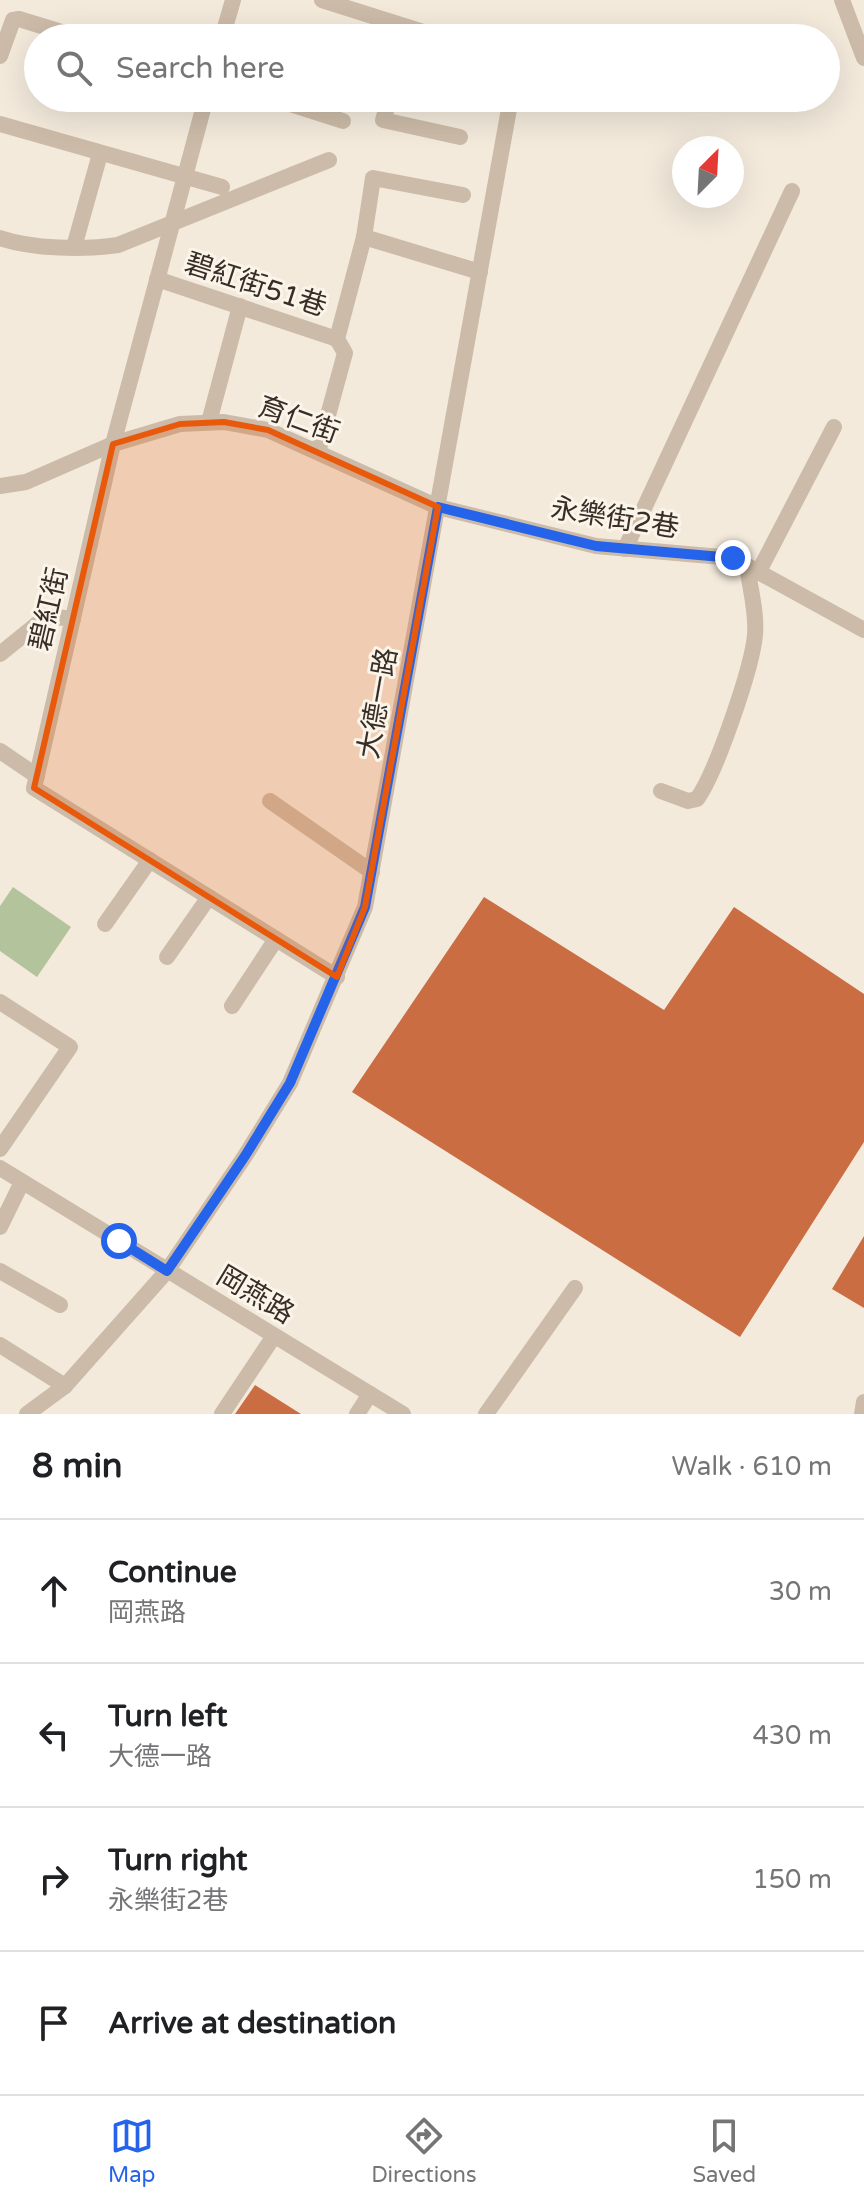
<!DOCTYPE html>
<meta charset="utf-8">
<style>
:root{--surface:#fff;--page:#f6f6f6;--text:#202124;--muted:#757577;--line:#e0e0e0;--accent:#2563eb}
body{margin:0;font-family:"Varela Round","Noto Sans TC",sans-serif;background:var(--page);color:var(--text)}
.compass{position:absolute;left:672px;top:136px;width:72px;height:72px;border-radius:50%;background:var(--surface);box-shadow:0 8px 32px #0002;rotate:24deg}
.stop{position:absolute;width:24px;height:24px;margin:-18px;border:6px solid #2563eb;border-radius:50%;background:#fff}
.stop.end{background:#2563eb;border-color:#fff;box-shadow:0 2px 8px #0008}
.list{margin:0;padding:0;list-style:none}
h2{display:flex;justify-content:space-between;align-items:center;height:104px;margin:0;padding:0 32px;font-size:34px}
h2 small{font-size:26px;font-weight:400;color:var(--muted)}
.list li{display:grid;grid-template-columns:52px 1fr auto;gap:24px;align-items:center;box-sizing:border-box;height:144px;padding:0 32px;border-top:2px solid var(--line)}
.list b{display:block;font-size:30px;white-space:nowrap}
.list p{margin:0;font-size:26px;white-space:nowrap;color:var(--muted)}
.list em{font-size:26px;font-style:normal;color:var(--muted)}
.icon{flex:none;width:44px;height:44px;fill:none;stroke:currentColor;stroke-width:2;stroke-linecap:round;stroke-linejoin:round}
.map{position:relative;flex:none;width:864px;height:1414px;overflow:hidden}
.search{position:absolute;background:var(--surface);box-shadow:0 8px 32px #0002;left:24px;right:24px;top:24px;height:88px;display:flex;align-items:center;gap:20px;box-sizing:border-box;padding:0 28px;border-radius:44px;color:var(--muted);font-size:30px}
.sheet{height:680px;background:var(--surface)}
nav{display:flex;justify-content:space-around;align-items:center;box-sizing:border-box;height:112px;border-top:2px solid var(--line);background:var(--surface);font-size:22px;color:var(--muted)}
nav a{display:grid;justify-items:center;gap:4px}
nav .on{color:var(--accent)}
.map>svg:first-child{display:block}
.green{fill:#b3c39b}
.building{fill:#cb6d42}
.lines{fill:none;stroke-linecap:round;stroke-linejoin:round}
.minor{stroke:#ccbba8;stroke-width:16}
.route{stroke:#2563eb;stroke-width:10}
.marked{fill:#e8590c;fill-opacity:0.2;stroke:#e8590c;stroke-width:6;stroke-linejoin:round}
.labels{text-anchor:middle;stroke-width:6;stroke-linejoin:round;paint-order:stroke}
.street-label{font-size:28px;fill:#382e28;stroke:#fbf4e9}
</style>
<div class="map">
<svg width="864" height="1414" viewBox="0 0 864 1414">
<rect width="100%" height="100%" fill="#f3eadc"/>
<polygon class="green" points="13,887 71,927 37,977 0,951 0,906"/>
<g class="building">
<polygon points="484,897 664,1010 734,907 864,994 864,1142 740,1337 352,1092"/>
<polygon points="864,1236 864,1308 832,1289"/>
<polygon points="255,1385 301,1414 235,1414"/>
</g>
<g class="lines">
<g class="minor">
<polyline points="322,0 442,38"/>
<polyline points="842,0 864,58"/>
<polyline points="222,38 233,0"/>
<polyline points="0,56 13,20 19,19 81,38"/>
<polyline points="206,98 113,444 34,788 337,977"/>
<polyline points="271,98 343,121"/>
<polyline points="390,98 383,120 460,137"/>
<polyline points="0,124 222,187"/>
<polyline points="364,237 480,272"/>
<path d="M0,238C32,249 84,250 118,245L329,160"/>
<polyline points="74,247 100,154"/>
<polyline points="157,279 337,339"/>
<polyline points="209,422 240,306"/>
<polyline points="318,452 345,353 337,339 364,237 373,178 463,195"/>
<polyline points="0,486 26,482 113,444 180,424 224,422 268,430 438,507 596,546 733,558 864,630"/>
<polyline points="625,549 792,191"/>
<polyline points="758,573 834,427"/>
<polyline points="0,654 47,616 73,619"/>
<polyline points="0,751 37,776"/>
<path d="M661,791L688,801L697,799C716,773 752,668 755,635C757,613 750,588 747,566"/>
<polyline points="270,801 372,872"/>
<polyline points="105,924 150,860"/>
<polyline points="167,957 209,897"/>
<polyline points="0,1002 70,1047 0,1149"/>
<polyline points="232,1006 276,939"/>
<polyline points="0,1168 403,1414"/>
<polyline points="0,1227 22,1182"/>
<polyline points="0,1271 60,1305"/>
<polyline points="0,1345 65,1386"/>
<polyline points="27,1414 65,1386 167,1271 245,1156 290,1083 365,907 511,98"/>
<polyline points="222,1414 274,1336"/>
<polyline points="357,1414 370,1394"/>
<polyline points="486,1414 575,1288"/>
<polyline points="862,1414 864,1402"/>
</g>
</g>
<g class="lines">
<polyline class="route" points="119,1241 167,1271 245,1156 290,1083 365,907 438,507 596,546 733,558"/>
</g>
<path class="marked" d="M224,422L268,430L438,507L365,907L337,977L34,788L113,444L180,424Z"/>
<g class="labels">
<g class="street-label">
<text transform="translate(256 284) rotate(18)" y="10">碧紅街51巷</text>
<text transform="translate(299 419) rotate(20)" y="10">育仁街</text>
<text transform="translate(615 517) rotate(9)" y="10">永樂街2巷</text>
<text transform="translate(48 609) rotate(-77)" y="10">碧紅街</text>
<text transform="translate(377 703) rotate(-80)" y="10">大德一路</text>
<text transform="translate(256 1294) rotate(31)" y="10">岡燕路</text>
</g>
</g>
</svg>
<svg class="compass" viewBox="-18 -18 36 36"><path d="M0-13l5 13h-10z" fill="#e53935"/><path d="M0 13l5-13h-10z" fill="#757577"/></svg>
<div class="stop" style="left:119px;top:1241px"></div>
<div class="stop end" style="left:733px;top:558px"></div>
<div class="search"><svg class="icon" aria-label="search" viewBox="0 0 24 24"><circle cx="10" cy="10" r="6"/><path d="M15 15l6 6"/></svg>Search here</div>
</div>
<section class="sheet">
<h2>8 min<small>Walk · 610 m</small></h2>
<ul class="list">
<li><svg class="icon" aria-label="ahead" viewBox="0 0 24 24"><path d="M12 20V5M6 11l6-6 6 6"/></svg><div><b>Continue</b><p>岡燕路</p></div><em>30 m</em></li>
<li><svg class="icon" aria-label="left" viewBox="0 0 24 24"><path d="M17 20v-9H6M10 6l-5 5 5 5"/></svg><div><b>Turn left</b><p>大德一路</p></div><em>430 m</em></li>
<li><svg class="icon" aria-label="right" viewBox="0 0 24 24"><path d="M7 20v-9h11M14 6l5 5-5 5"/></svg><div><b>Turn right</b><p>永樂街2巷</p></div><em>150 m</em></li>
<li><svg class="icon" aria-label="arrive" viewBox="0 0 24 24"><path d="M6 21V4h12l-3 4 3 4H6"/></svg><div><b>Arrive at destination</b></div></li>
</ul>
</section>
<nav>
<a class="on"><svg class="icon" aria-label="map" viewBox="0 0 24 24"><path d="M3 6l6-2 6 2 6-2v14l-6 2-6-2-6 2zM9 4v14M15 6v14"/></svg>Map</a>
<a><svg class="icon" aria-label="directions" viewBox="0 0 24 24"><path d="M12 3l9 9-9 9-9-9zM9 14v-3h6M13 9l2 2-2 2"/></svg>Directions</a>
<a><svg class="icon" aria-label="saved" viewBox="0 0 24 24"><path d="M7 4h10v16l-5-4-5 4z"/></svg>Saved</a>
</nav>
